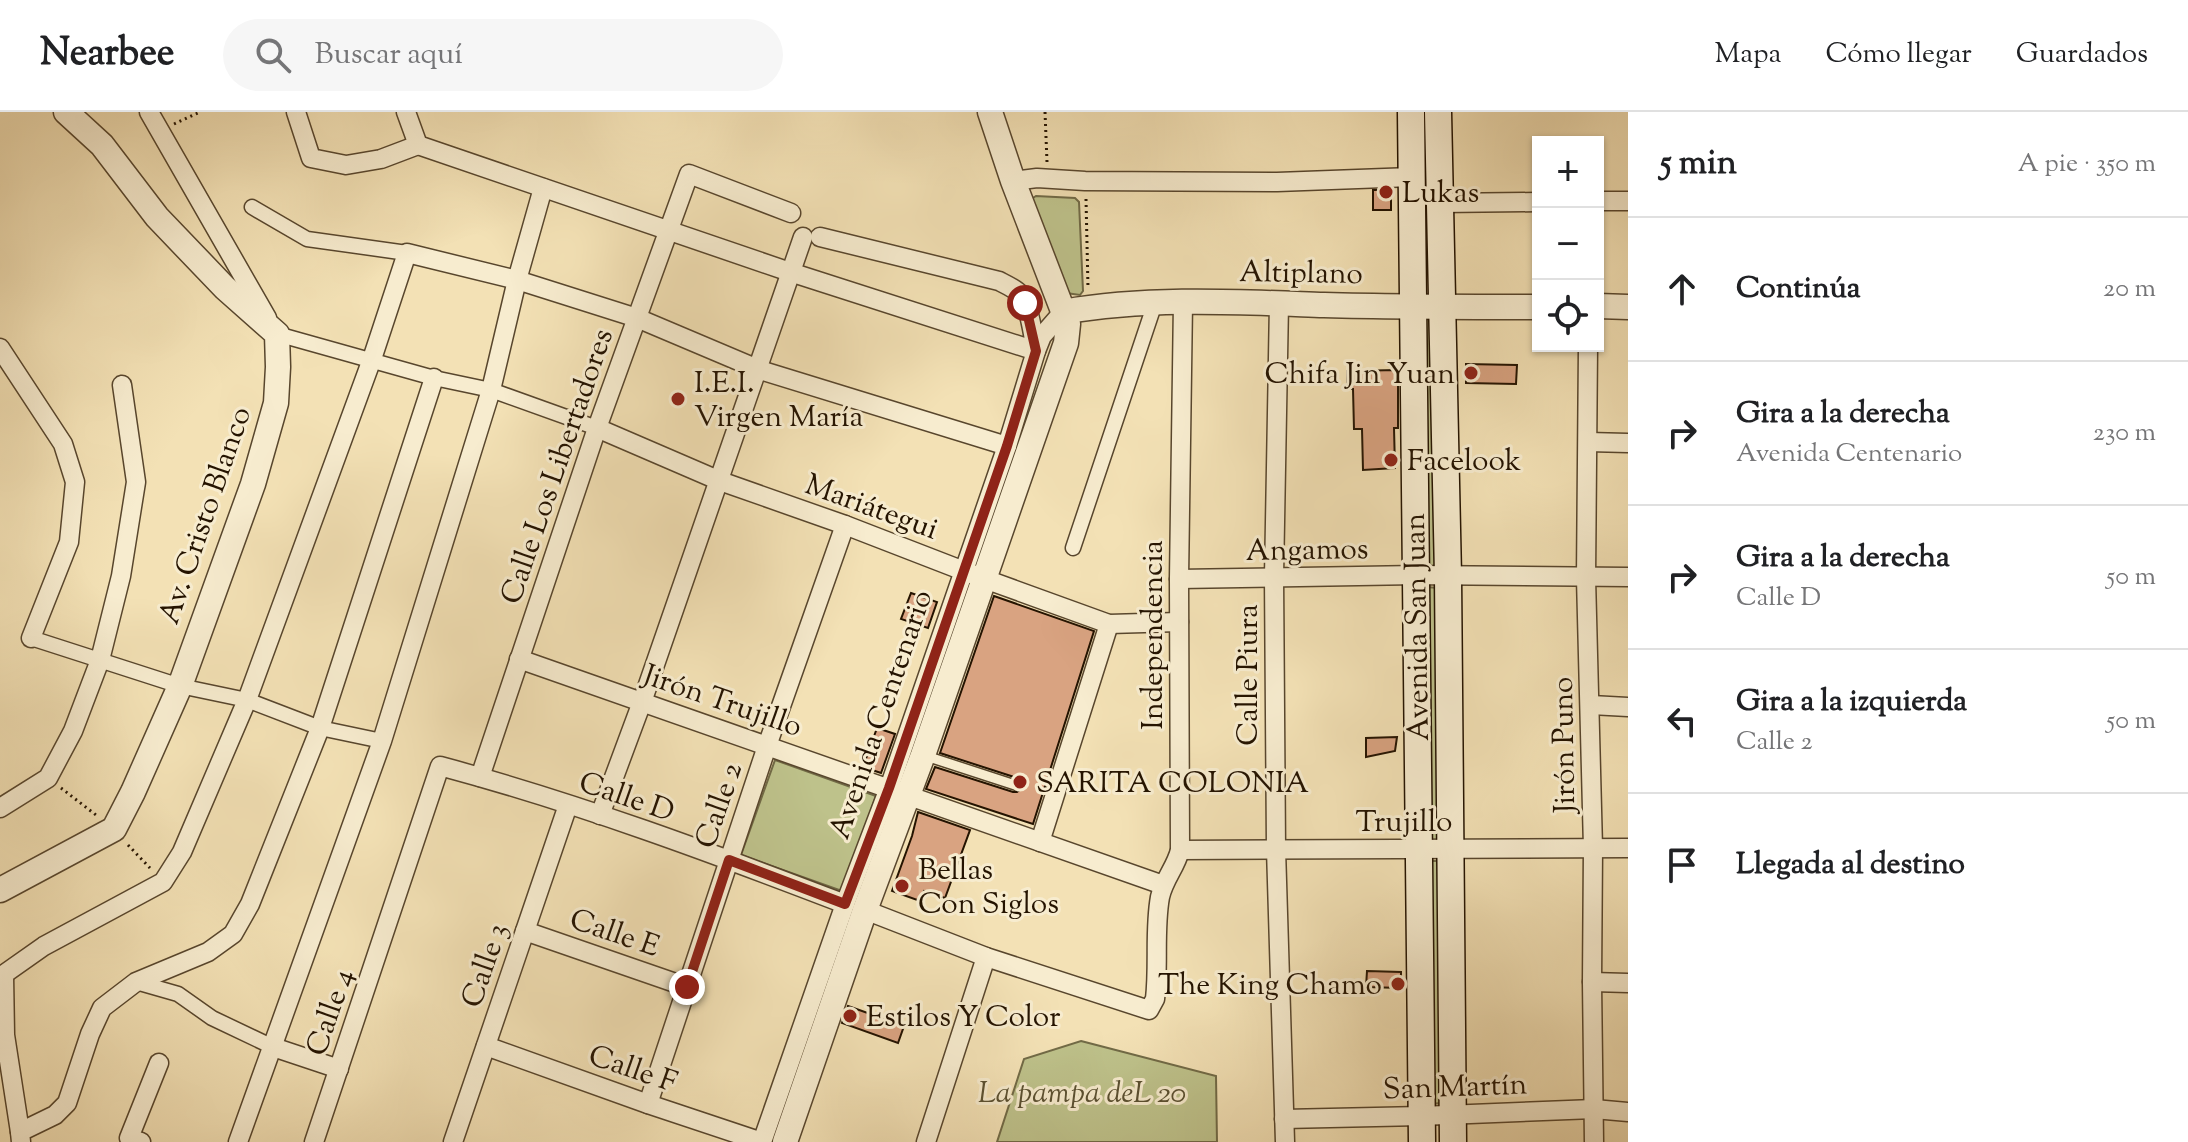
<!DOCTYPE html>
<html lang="es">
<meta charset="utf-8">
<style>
:root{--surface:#fff;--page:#f6f6f6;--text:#202124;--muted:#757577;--line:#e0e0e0}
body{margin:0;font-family:"Sorts Mill Goudy",serif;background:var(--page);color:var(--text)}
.controls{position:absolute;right:24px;top:24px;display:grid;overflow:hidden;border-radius:0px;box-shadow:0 2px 6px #0004}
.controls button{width:72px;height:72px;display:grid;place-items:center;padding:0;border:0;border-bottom:2px solid var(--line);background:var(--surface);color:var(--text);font:40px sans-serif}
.stop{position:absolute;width:24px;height:24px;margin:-18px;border:6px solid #8f2418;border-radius:50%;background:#fff}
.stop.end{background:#8f2418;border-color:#fff;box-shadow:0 2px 8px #0008}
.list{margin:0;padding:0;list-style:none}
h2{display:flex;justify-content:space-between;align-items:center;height:104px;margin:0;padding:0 32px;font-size:34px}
h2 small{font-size:26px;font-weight:400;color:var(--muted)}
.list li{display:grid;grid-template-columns:52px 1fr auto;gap:24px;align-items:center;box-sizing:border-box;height:144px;padding:0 32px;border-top:2px solid var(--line)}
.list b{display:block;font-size:30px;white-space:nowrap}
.list p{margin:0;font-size:26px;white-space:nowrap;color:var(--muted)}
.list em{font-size:26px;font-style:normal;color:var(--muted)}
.icon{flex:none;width:44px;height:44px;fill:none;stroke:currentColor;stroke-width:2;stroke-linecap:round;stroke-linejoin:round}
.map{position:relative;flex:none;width:1628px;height:1030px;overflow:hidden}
header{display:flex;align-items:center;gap:48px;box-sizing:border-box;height:112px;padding:0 40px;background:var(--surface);border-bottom:2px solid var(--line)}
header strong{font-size:38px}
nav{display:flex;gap:44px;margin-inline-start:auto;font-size:28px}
.search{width:560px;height:72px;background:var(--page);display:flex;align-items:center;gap:20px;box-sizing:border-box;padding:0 28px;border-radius:44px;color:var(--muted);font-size:30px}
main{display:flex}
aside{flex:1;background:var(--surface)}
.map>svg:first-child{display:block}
.green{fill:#bec28b;stroke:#716a46;stroke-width:2}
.building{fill:#d9a381;stroke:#241300;stroke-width:2}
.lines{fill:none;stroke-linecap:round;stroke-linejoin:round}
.service-casing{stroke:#58462d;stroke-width:12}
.pedestrian-casing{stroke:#58462d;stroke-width:17}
.minor-casing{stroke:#58462d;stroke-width:21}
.tertiary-casing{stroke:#58462d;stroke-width:27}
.secondary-casing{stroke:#241300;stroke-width:29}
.path{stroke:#241300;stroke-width:3;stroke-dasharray:2 4;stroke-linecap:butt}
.service{stroke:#f7eccf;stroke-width:9}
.pedestrian{stroke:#f7eccf;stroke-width:14}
.minor{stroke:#f7eccf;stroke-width:18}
.tertiary{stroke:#f7eccf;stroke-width:24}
.secondary{stroke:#f7eccf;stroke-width:26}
.route{stroke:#8f2418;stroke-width:10}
.poi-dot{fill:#8f2418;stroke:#f7eccf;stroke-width:3}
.labels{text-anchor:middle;stroke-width:6;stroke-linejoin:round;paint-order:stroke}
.poi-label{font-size:30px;fill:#241300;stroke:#f7eccf;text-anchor:start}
.street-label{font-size:30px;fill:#241300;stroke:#f7eccf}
.park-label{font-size:30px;font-style:italic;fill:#5a5031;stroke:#f7eccf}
</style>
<header>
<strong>Nearbee</strong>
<div class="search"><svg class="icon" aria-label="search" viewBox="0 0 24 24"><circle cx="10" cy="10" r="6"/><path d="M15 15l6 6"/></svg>Buscar aquí</div>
<nav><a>Mapa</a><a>Cómo llegar</a><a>Guardados</a></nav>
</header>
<main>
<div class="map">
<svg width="1628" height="1030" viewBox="0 0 1628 1030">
<rect width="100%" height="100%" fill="#f3e1b5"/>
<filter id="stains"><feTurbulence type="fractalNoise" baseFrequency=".0025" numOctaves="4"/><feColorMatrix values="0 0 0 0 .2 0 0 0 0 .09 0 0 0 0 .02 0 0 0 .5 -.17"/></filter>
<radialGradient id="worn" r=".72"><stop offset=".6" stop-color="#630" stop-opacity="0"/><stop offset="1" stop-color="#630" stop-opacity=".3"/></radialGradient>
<g class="green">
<polygon points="1036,84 1075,86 1079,90 1083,179 1080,183 1066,181 1030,88"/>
<polygon points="1420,203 1433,205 1437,455 1423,458"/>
<polygon points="1427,475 1438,476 1445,725 1428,731"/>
<polygon points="775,648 876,684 842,779 741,743"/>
<polygon points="1430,749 1443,749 1441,991 1431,992"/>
<polygon points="1081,929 1216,964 1217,1030 997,1030 1024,947"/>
</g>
<g class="building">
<rect x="1373" y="78" width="18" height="20"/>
<polygon points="1466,252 1517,253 1516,272 1466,271"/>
<polygon points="1398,258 1398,316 1394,316 1395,356 1363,358 1362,317 1354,317 1353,277 1347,277 1347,259"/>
<polygon points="911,481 937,490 928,516 901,507"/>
<polygon points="994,484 1094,519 1033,712 926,677 935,655 1013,680 1017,680 1022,676 1022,671 1017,666 940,641"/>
<polygon points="877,616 895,622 881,661 863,655"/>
<polygon points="1397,625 1395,639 1366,645 1366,626"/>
<polygon points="918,700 970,718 945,786 924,779 920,789 892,779 912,724"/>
<polygon points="1367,859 1401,860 1401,876 1366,875"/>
<polygon points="848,894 904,914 898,931 842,911"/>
</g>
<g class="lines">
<g class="service-casing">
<polyline id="service" points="926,644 1015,673"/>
</g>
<g class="pedestrian-casing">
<g id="pedestrian">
<polyline points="252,95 307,127 407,141"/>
<polyline points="277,222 434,266 491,278 597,316"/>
<polyline points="1073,436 1155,191"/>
<polyline points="31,526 180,574 247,588 320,616 382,629"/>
<polyline points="136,870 178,882 212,906 273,935"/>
</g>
</g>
<g class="minor-casing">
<g id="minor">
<polyline points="149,0 267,206"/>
<polyline points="296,0 311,46 346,53 381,47 418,33"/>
<path d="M406,0L418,33L790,160L1036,239C1033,224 1030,195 1021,183C1016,177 1007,173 999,169L820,125"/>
<polyline points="1013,69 1037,66 1085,69 1277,70 1412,65"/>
<polyline points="1598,89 1628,89"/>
<polyline points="1440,91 1538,90"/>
<polyline points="1279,191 1274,465 1276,737 1285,1030"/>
<polyline points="1588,234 1586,466 1593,736 1592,870 1594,1030"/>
<polyline points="0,236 63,332 75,370 69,430 31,526"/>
<polyline points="597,316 720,369 845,413 982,466 1109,512 1179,510"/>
<polyline points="1588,330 1628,331"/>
<polyline points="1179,467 1417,463 1628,465"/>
<polyline points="519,547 1163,773"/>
<polyline points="1591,593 1628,595"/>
<polyline points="480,665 597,316 689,62 791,101"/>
<polyline points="0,696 48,666 73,619 100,548 121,464 136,370 122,273"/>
<polyline points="600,703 642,590 803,125"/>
<polyline points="1040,730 1109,512"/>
<polyline points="1180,738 1628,736"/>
<path d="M865,798L986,845L1149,898L1155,887C1159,853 1154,818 1160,785C1164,767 1176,755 1180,738L1179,467L1183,190"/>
<polyline points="525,819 687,875"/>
<polyline points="4,863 5,923 20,1020"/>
<polyline points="0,865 44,834 163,770 182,740 247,588 372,247 407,141 517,168 637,206 760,258 1007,334"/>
<polyline points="1592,870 1628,871"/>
<polyline points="486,934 648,992 762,1030"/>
<polyline points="273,935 339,957"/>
<polyline points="648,992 767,634 845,413"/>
<polyline points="1284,1007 1421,1004 1594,997 1628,1000"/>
<polyline points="21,1030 20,1020 55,1003 67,991 90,922 102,896 136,870 208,840 233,822 250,792 320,616 434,266"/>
<polyline points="141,1030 129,1026 159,951"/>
<polyline points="238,1030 382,629 491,278 517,168 543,76"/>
<path d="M314,1030L440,654C578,691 712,741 845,792"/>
<polyline points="453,1030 568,693"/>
<polyline points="762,1030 845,792 889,676 1007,334 1036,239 1042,224 1063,200"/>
<polyline points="926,1030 986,845"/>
</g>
</g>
<g class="tertiary-casing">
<g id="tertiary">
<polyline points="1598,194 1628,195"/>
<path d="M1063,200C1149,185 1238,190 1324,193C1396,195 1467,195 1538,195"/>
<polyline points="0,778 114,717 133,680 180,574 253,372 276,291 278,255 277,222 225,176 157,105 102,33 66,0"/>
<polyline points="785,1030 865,798 923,643 1066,231 1068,212 1013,69 990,0"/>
</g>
</g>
<g class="secondary-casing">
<g id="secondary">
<polyline points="1411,0 1422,1030"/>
<polyline points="1438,0 1448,464 1453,1030"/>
</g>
</g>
<g class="path">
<polyline points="1045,0 1047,50"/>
<polyline points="174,12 200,0"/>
<polyline points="1086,87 1088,176"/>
<polyline points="61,676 96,703"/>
<polyline points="128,733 150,756"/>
</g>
<use href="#service" class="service"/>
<use href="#pedestrian" class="pedestrian"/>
<use href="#minor" class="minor"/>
<use href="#tertiary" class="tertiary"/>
<use href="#secondary" class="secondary"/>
</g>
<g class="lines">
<polyline class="route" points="687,875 729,748 845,792 889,676 1007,334 1036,239 1025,191"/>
</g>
<g class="poi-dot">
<circle cx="1386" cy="80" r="8"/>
<circle cx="1471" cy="261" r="8"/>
<circle cx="678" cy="287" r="8"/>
<circle cx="1391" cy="348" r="8"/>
<circle cx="1020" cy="670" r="8"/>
<circle cx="902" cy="774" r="8"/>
<circle cx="1398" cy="872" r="8"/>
<circle cx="850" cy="904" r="8"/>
</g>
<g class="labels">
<g class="poi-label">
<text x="1402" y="90">Lukas</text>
<text x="1455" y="271" text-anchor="end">Chifa Jin Yuan</text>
<text x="694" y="280">I.E.I.<tspan x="694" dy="34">Virgen María</tspan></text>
<text x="1407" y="358">Facelook</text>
<text x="1036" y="680">SARITA COLONIA</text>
<text x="918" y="767">Bellas<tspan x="918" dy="34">Con Siglos</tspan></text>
<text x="1382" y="882" text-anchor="end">The King Chamo</text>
<text x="866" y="914">Estilos Y Color</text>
</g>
<g class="street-label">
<text transform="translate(1301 160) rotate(1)" y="10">Altiplano</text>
<text transform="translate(556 354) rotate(-71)" y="10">Calle Los Libertadores</text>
<text transform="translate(872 394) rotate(20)" y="10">Mariátegui</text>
<text transform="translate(204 403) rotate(-71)" y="10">Av. Cristo Blanco</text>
<text transform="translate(1307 437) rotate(-1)" y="10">Angamos</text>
<text transform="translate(1416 515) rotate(-91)" y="10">Avenida San Juan</text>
<text transform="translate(1152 523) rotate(-90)" y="10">Independencia</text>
<text transform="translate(1247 563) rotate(-90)" y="10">Calle Piura</text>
<text transform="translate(723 588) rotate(19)" y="10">Jirón Trujillo</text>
<text transform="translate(880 602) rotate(-71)" y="10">Avenida Centenario</text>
<text transform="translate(1563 633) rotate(-91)" y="10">Jirón Puno</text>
<text transform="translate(627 684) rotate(19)" y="10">Calle D</text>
<text transform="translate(718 693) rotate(-71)" y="10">Calle 2</text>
<text x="1404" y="719">Trujillo</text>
<text transform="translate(615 820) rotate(19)" y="10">Calle E</text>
<text transform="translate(484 853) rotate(-71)" y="10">Calle 3</text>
<text transform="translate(329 900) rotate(-71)" y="10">Calle 4</text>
<text transform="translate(633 956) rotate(19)" y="10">Calle F</text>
<text transform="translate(1455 974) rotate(-2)" y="10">San Martín</text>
</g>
<g class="park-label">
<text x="1082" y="990">La pampa deL 20</text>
</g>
</g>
<rect width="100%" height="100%" filter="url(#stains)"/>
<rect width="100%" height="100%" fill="url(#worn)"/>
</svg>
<div class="controls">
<button>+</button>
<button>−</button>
<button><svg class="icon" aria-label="locate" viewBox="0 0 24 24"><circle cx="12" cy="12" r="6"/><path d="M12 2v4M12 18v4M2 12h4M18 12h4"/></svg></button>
</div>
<div class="stop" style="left:1025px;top:191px"></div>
<div class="stop end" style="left:687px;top:875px"></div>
</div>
<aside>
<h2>5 min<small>A pie · 350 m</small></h2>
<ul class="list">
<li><svg class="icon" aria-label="ahead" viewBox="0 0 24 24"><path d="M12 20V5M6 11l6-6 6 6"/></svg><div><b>Continúa</b></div><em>20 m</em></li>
<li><svg class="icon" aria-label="right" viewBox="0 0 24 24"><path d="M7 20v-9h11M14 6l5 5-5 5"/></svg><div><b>Gira a la derecha</b><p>Avenida Centenario</p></div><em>230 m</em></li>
<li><svg class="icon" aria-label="right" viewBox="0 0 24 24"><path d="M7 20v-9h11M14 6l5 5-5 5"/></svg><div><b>Gira a la derecha</b><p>Calle D</p></div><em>50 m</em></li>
<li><svg class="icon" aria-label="left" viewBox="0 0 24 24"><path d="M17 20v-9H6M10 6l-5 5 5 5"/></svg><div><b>Gira a la izquierda</b><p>Calle 2</p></div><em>50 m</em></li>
<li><svg class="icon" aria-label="arrive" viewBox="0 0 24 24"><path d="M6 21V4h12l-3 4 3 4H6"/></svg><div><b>Llegada al destino</b></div></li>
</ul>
</aside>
</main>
